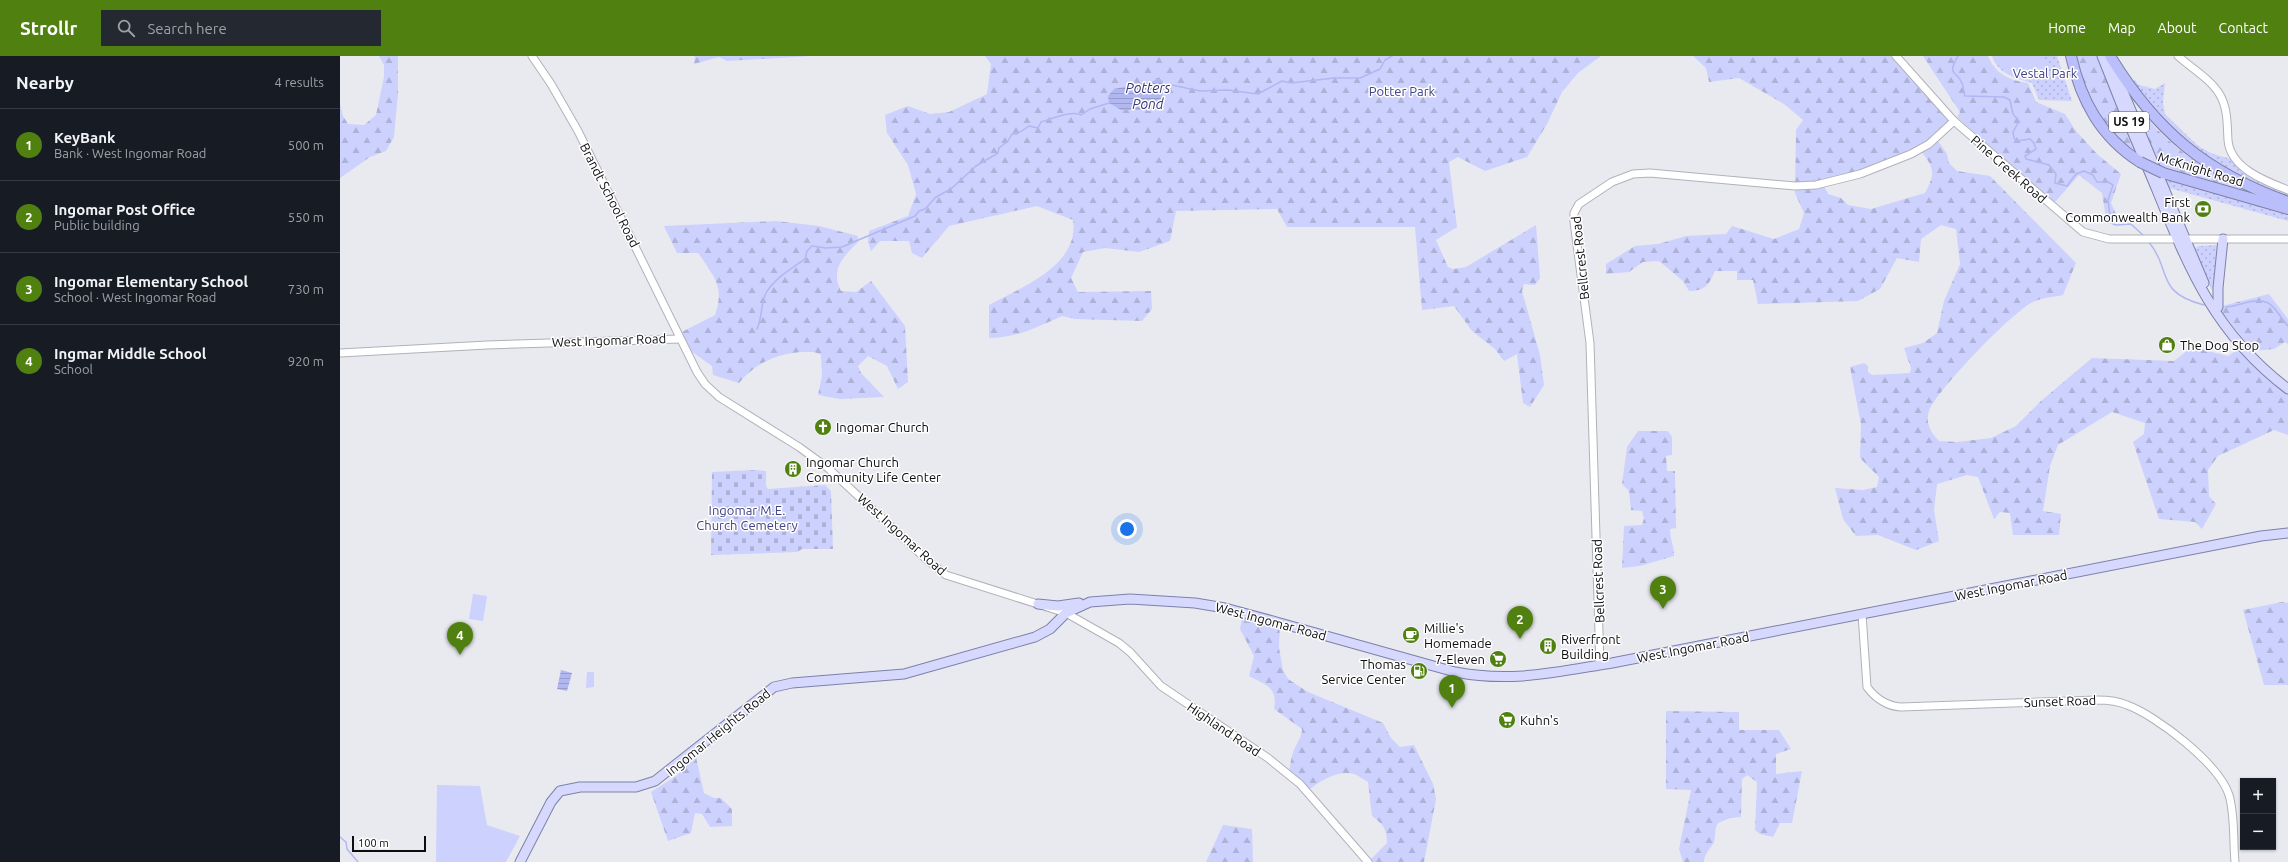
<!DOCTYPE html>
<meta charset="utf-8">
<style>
:root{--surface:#171b24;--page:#242831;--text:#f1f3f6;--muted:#9ea1a6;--line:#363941;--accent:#508010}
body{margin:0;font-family:Ubuntu,sans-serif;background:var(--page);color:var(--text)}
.controls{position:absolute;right:12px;bottom:12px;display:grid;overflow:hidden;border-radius:0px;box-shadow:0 1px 3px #0004}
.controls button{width:36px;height:36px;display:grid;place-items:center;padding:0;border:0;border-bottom:1px solid var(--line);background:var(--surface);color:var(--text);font:20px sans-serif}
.scale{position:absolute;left:12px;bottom:10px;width:74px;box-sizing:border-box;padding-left:4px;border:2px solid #0d0d0f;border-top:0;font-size:11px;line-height:14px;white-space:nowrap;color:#0d0d0f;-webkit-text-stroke:3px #fff;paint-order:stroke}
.you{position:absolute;left:787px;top:473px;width:14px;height:14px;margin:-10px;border:3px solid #fff;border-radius:50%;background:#1a73e8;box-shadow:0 0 0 6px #1a73e833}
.badge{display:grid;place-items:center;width:26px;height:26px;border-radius:50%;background:var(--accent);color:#fff;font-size:13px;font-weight:700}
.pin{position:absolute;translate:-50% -33px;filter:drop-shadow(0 1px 2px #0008)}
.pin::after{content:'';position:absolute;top:21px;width:14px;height:12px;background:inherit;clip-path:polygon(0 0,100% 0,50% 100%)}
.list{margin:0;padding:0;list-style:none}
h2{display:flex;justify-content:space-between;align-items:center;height:52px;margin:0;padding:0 16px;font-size:17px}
h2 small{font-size:13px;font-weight:400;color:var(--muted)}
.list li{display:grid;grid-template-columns:26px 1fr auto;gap:12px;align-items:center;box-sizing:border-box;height:72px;padding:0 16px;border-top:1px solid var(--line)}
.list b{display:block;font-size:15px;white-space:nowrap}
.list p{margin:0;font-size:13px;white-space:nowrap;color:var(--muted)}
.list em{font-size:13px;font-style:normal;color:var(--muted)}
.icon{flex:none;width:22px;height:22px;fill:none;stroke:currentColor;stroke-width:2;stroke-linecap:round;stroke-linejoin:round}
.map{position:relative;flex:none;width:1948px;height:806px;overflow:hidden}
header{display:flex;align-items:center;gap:24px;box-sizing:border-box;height:56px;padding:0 20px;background:var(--accent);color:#fff}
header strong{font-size:19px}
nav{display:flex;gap:22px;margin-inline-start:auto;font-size:14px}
.search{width:280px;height:36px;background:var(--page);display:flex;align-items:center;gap:10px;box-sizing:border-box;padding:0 14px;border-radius:0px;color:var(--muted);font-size:15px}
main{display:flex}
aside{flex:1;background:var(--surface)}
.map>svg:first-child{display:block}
.grass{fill:url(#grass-dots)}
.forest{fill:url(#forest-firs);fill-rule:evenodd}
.cemetery{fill:url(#cemetery-stones)}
.pitch{fill:#ccd1fd}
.water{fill:url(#water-rules)}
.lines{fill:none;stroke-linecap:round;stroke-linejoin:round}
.stream{stroke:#b1b7f1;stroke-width:1.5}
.minor-casing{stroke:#b1b2b8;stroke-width:9}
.major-casing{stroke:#7d81a8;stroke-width:11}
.highway-casing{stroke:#7d81a8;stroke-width:12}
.minor{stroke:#fff;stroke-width:7}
.major{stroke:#d6d9fd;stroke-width:9}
.highway{stroke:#babffb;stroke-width:10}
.highway-bridge-casing{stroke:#7d81a8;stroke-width:12;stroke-linecap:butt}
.highway-bridge{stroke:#babffb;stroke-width:10}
.labels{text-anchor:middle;stroke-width:3;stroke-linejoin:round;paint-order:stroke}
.shield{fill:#fff;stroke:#565657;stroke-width:1}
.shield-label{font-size:12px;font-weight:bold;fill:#0d0d0f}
.park-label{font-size:13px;fill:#414287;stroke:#fff}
.street-label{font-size:13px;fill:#0d0d0f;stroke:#fff}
.poi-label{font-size:13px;fill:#0d0d0f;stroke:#fff;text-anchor:start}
.water-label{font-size:14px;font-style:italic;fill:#363579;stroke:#fff}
</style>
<header>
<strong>Strollr</strong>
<div class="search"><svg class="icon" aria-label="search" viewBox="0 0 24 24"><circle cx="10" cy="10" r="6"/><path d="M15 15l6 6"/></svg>Search here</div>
<nav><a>Home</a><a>Map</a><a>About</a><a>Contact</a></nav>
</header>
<main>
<aside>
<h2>Nearby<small>4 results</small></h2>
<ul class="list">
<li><span class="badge">1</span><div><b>KeyBank</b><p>Bank · West Ingomar Road</p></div><em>500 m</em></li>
<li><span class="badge">2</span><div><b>Ingomar Post Office</b><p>Public building</p></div><em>550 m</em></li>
<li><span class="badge">3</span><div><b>Ingomar Elementary School</b><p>School · West Ingomar Road</p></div><em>730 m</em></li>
<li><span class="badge">4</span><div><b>Ingmar Middle School</b><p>School</p></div><em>920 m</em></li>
</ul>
</aside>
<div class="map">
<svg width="1948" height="806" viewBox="0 0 1948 806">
<defs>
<pattern id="grass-dots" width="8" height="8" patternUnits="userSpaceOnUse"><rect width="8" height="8" fill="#ccd1fd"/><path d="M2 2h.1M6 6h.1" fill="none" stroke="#aeb2d8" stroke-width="1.8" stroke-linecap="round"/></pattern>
<pattern id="forest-firs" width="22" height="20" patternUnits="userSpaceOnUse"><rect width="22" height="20" fill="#ccd1fd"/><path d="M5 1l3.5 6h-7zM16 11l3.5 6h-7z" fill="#aeb2d8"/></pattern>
<pattern id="cemetery-stones" width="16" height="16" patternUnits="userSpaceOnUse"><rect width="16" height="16" fill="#ccd1fd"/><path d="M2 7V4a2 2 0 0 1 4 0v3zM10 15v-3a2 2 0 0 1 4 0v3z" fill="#aeb2d8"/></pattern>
<pattern id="water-rules" width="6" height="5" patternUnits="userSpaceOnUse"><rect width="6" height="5" fill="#b1b7f1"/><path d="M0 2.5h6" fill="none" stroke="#979ccd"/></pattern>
</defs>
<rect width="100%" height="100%" fill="#e9eaf0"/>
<g class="grass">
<path d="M1652,0H1717L1732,45L1699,44L1692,27C1676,22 1658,18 1652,0Z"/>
<polygon points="1795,24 1799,29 1815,33 1825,27 1823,46 1825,58 1858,90 1873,98 1891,103 1909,117 1948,136 1948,141 1896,119 1848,89 1790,26"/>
<polygon points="1823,117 1948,153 1948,165 1822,130"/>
<polygon points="1876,189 1878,190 1874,233 1872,234 1855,197 1855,192 1859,190"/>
</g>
<g class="forest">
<polygon points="39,0 58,0 58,37 54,81 46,95 30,101 0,122 0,48 3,60 8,68 24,69 36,59 44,21 44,9"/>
<polygon points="355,0 470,0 387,5 379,1 354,8"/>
<path d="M645,0H1261L1238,17L1222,36L1207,68L1187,101L1145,115L1118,101L1109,106L1117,171L1096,184L1108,211L1113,213L1126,211L1196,169L1200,222L1195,229L1184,228L1182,235L1200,299L1204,329L1190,351L1183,347L1177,298L1164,305L1155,293L1132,275L1114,250L1082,254L1075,171H947L937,153L836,155L830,185L799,196L765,192L743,196L731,222L738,236L811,235L812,253L802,265L735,263L722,260C698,271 676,282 649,282V249C682,231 740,209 733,164L697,150L609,170L582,202L572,197L569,185H540L531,195L528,186L529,175L568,160L576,138L568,109L547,77L545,59L568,50L590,58L609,56L647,38L651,8Z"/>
<path d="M1353,0H1556L1614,65L1596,82L1607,98L1609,107L1617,115L1650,120L1736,207L1723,239C1713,241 1701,242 1693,246C1673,255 1596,335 1589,355C1585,367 1591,377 1599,385L1617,386L1651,382L1676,370L1701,345L1752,302L1834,305L1852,291L1888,300L1902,291L1948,333V379L1934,374L1878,400L1868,414L1869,440L1876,448L1862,473L1855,466L1819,463L1793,386L1804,378L1805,367L1772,356L1718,389L1710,410L1703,455L1721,458L1719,479H1673L1670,457L1660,456L1654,463L1638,421L1627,419L1597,428L1594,454L1599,485L1576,494L1538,479L1516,480L1503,463L1495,432L1523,434L1537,431L1539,421L1520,402L1521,368L1510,311L1524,307L1528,310V316L1532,319L1570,317L1571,312L1564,292L1583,287L1597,277L1604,245L1620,208L1616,173L1601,169L1581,183L1579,206L1557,202L1540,233L1518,245L1418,248L1413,224H1397V215H1375C1369,229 1365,235 1349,235L1343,225L1319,205L1303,206L1289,216L1266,218V208L1295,190L1318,188L1346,180L1386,178L1392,170L1434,183L1459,173L1464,157L1455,137L1456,74L1463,64L1444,48L1399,22L1369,26L1366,12ZM1580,94C1594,111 1596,117 1585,137L1531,153L1508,149L1501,142L1488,138L1483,128Z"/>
<path d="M1583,0H1648C1655,18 1671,25 1688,27L1696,46L1725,58L1736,75L1757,98L1781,118L1771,147L1776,158L1767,169L1762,137L1739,119L1714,147L1617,61L1620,56Z"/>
<polygon points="1734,0 1757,0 1798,99 1777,84 1752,51"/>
<path d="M1807,63C1836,95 1870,117 1908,136L1833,116L1818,110L1800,66Z"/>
<path d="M436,165L479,170L518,180V186C503,201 490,214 501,235L516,236L531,225L565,270L568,326L558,333L547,310L528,300L518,310L521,317L544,341L500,343L478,339L482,320L481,299C475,295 471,296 464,296C438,297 415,307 399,327L373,319L372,310L345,291L338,278L375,259C385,231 374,220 358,197H337L324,170Z"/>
<polygon points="1929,238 1948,263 1948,288 1945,286 1934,293 1913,295 1878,251"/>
<path d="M1298,375H1328L1332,381V399L1326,400L1327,415H1335L1336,472L1330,473C1330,483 1334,490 1334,500L1300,510L1282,512L1284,470L1302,469L1304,462L1302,455L1291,454L1289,435L1282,428L1287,391Z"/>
<polygon points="1942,546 1948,547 1948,629 1924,629 1903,554"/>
<path d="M903,557L940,567L939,592L943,614L948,623L968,636L1043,667L1051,682L1060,691L1074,689L1093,728L1096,743L1084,806H1028L1047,787C1047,773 1043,768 1032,760L1028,726C1024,724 1018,719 1014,718C997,713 979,726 967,735L948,718C951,711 950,704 953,697C955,689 962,682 962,673L934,653C938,631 926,629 909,620L914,600L900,573Z"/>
<path d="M1326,655L1399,656V674H1439L1451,693L1436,698V718L1462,715L1452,767H1440L1433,781L1420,778L1415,774L1417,726L1407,719L1402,723L1401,761L1390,762L1378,767C1374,773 1376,780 1374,786C1371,792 1364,798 1364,806H1343L1339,793L1351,734L1326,733Z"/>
<polygon points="356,701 364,737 374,742 381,742 392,753 392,770 370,771 362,758 355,757 351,777 328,785 311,736 336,720"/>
<polygon points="883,769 912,773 913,806 866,806"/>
</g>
<polygon class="cemetery" points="415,414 426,415 426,430 428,433 485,429 491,435 493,493 462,493 457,496 371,499 372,416"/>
<g class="pitch">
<path d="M1653,0H1704L1709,20C1685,26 1666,20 1653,0Z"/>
<polygon points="133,538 147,540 143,565 129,563"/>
<polygon points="247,616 254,616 254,631 246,632"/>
<polygon points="97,729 140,730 147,769 180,780 166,806 96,806"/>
</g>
<g class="water">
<polygon points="817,22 823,25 821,54 781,54 769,47 768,40 774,33 814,25"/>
<polygon points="221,614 232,617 227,635 217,633"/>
</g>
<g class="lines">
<g class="stream">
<path d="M1618,0C1606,21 1617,14 1622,27C1624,31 1623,36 1625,40L1664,41L1670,44L1673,58L1679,65L1673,76L1674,82L1676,85L1690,83L1694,87L1696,93L1685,100L1686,103L1709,109L1716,118L1715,127L1727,130L1736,118L1744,115L1753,119L1757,126H1768L1773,129L1768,144L1771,167L1776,169L1791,168L1805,181"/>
<polyline points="827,28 860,35 888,34 918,38 942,25 951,27 994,22 1020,22 1040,13 1045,4 1052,0"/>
<path d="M1808,185C1833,215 1814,236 1864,249"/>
<path d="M1886,251C1902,250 1922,237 1934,252C1939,258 1943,264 1948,270"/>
<path d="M417,273C422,262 421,249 425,239C432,224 452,212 465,203L467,195L472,190L486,192L502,191L575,160L579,155L585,153L596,141L611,133L636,110L658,97L659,92L668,85L672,78H677L689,70L698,72L701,66C711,63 732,54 741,59L750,53L769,47"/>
<polyline points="0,781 6,786 7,793 18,806"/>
</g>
<g class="minor-casing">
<g id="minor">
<polyline points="192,0 211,28 238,75 357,316 365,328 379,341 459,391 488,412 586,503 606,519 726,557 779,587 790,596 821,630 928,702 960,728 1028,806"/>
<polyline points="1556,0 1614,65 1743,176 1769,183 1948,183"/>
<path d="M1838,0C1851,12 1871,23 1880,39C1888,53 1887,69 1888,84C1890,112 1925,125 1948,134"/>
<polyline points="0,297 147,289 340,283"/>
<path d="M1522,558L1527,631C1536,643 1546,650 1561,651L1757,644C1767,644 1778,645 1787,649C1817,660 1879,708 1889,739C1895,759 1893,785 1895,806"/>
<polyline points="1260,609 1250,287 1234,166 1234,157 1239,148 1272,126 1293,118 1310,117 1455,130 1476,129 1520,118 1571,98 1589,88 1614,65"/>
</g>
</g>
<g class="major-casing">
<g id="major">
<path d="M1762,0C1779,44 1797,88 1816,132C1849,213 1875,278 1948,333"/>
<polyline points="1771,7 1864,227"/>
<polyline points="1878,251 1878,232 1883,183"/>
<polyline points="698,548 718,550 739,547"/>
<path d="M180,806L211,746L220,735L240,731H296L315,725L434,631L452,627L564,618L578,614L695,581L710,573L726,557L750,546L790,543L855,547L885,552L940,567L1115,616C1172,627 1216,616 1272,607L1921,480L1948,477"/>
</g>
</g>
<g class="highway-casing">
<g id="highway">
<path d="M1731,0C1741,45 1761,81 1800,106"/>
<path d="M1770,0C1816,75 1865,116 1948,146"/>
<polyline points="1823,117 1948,153"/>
</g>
</g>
<use href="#minor" class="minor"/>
<use href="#major" class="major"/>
<use href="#highway" class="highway"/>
<g class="highway-bridge-casing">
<polyline id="highway-bridge" points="1800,106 1823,117"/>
</g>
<use href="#highway-bridge" class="highway-bridge"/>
</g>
<defs>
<g id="bank-disc" transform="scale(0.9)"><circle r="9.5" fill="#508010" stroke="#fff"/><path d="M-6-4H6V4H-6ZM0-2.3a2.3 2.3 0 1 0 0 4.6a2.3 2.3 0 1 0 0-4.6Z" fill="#fff"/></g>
<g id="shop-disc" transform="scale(0.9)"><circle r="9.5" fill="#508010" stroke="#fff"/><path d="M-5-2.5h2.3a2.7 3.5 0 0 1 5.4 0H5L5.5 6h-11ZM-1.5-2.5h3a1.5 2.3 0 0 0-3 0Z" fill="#fff"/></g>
<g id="church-disc" transform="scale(0.9)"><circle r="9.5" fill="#508010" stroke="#fff"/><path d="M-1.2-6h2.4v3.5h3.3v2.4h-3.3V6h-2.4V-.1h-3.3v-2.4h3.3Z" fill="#fff"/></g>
<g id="building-disc" transform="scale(0.9)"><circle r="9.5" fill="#508010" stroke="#fff"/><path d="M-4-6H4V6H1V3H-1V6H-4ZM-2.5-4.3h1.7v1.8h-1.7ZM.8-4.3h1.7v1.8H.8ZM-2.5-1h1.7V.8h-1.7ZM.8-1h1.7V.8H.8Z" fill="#fff"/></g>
<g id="cafe-disc" transform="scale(0.9)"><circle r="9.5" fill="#508010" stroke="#fff"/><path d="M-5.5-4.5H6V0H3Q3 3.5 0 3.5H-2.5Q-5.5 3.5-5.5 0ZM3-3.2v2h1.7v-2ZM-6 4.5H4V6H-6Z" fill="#fff"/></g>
<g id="supermarket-disc" transform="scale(0.9)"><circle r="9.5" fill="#508010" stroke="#fff"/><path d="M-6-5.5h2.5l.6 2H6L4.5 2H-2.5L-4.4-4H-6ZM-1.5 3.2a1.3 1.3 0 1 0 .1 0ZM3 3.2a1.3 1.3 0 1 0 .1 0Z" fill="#fff"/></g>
<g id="fuel-disc" transform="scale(0.9)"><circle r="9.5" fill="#508010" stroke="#fff"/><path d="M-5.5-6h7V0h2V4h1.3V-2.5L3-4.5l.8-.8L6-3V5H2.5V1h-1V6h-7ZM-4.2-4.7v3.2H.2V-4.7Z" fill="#fff"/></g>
</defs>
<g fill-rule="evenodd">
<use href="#bank-disc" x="1863" y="153"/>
<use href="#shop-disc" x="1827" y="289"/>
<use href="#church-disc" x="483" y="371"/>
<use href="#building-disc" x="453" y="413"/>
<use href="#cafe-disc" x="1071" y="579"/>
<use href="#building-disc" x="1208" y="590"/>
<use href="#supermarket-disc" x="1158" y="603"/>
<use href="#fuel-disc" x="1079" y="615"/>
<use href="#supermarket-disc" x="1167" y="664"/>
</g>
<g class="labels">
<rect class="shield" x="1769" y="56" width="40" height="20" rx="3"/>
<g class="shield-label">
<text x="1789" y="70">US 19</text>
</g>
<g class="park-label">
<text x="1705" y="22">Vestal Park</text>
<text x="1062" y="40">Potter Park</text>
<text x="407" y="459">Ingomar M.E.<tspan x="407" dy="15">Church Cemetery</tspan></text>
</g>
<g class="street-label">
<text transform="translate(1669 113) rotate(41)" y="5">Pine Creek Road</text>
<text transform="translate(1861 113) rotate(17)" y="5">McKnight Road</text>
<text transform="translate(270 139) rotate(63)" y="5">Brandt School Road</text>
<text transform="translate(1240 202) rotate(-96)" y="5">Bellcrest Road</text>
<text transform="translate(269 284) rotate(-2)" y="5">West Ingomar Road</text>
<text transform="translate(562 478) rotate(42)" y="5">West Ingomar Road</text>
<text transform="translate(1258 525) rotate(-92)" y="5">Bellcrest Road</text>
<text transform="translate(1671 529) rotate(-11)" y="5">West Ingomar Road</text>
<text transform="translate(931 565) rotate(15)" y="5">West Ingomar Road</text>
<text transform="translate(1353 591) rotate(-11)" y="5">West Ingomar Road</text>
<text transform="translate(1720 645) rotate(-2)" y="5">Sunset Road</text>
<text transform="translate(884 673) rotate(34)" y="5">Highland Road</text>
<text transform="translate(378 676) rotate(-39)" y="5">Ingomar Heights Road</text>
</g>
<g class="poi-label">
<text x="1850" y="151" text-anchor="end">First<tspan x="1850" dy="15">Commonwealth Bank</tspan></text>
<text x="1840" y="294">The Dog Stop</text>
<text x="496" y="376">Ingomar Church</text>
<text x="466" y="411">Ingomar Church<tspan x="466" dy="15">Community Life Center</tspan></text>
<text x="1084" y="577">Millie's<tspan x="1084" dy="15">Homemade</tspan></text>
<text x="1221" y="588">Riverfront<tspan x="1221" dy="15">Building</tspan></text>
<text x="1145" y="608" text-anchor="end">7-Eleven</text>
<text x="1066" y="613" text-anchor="end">Thomas<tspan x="1066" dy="15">Service Center</tspan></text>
<text x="1180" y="669">Kuhn's</text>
</g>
<g class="water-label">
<text x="808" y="37">Potters<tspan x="808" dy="16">Pond</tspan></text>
</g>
</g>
</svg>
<div class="controls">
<button>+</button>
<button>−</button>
</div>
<div class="scale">100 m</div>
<div class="you"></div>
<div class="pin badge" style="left:1112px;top:652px">1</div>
<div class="pin badge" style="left:1180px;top:583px">2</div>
<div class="pin badge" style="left:1323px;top:553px">3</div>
<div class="pin badge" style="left:120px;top:599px">4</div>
</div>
</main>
